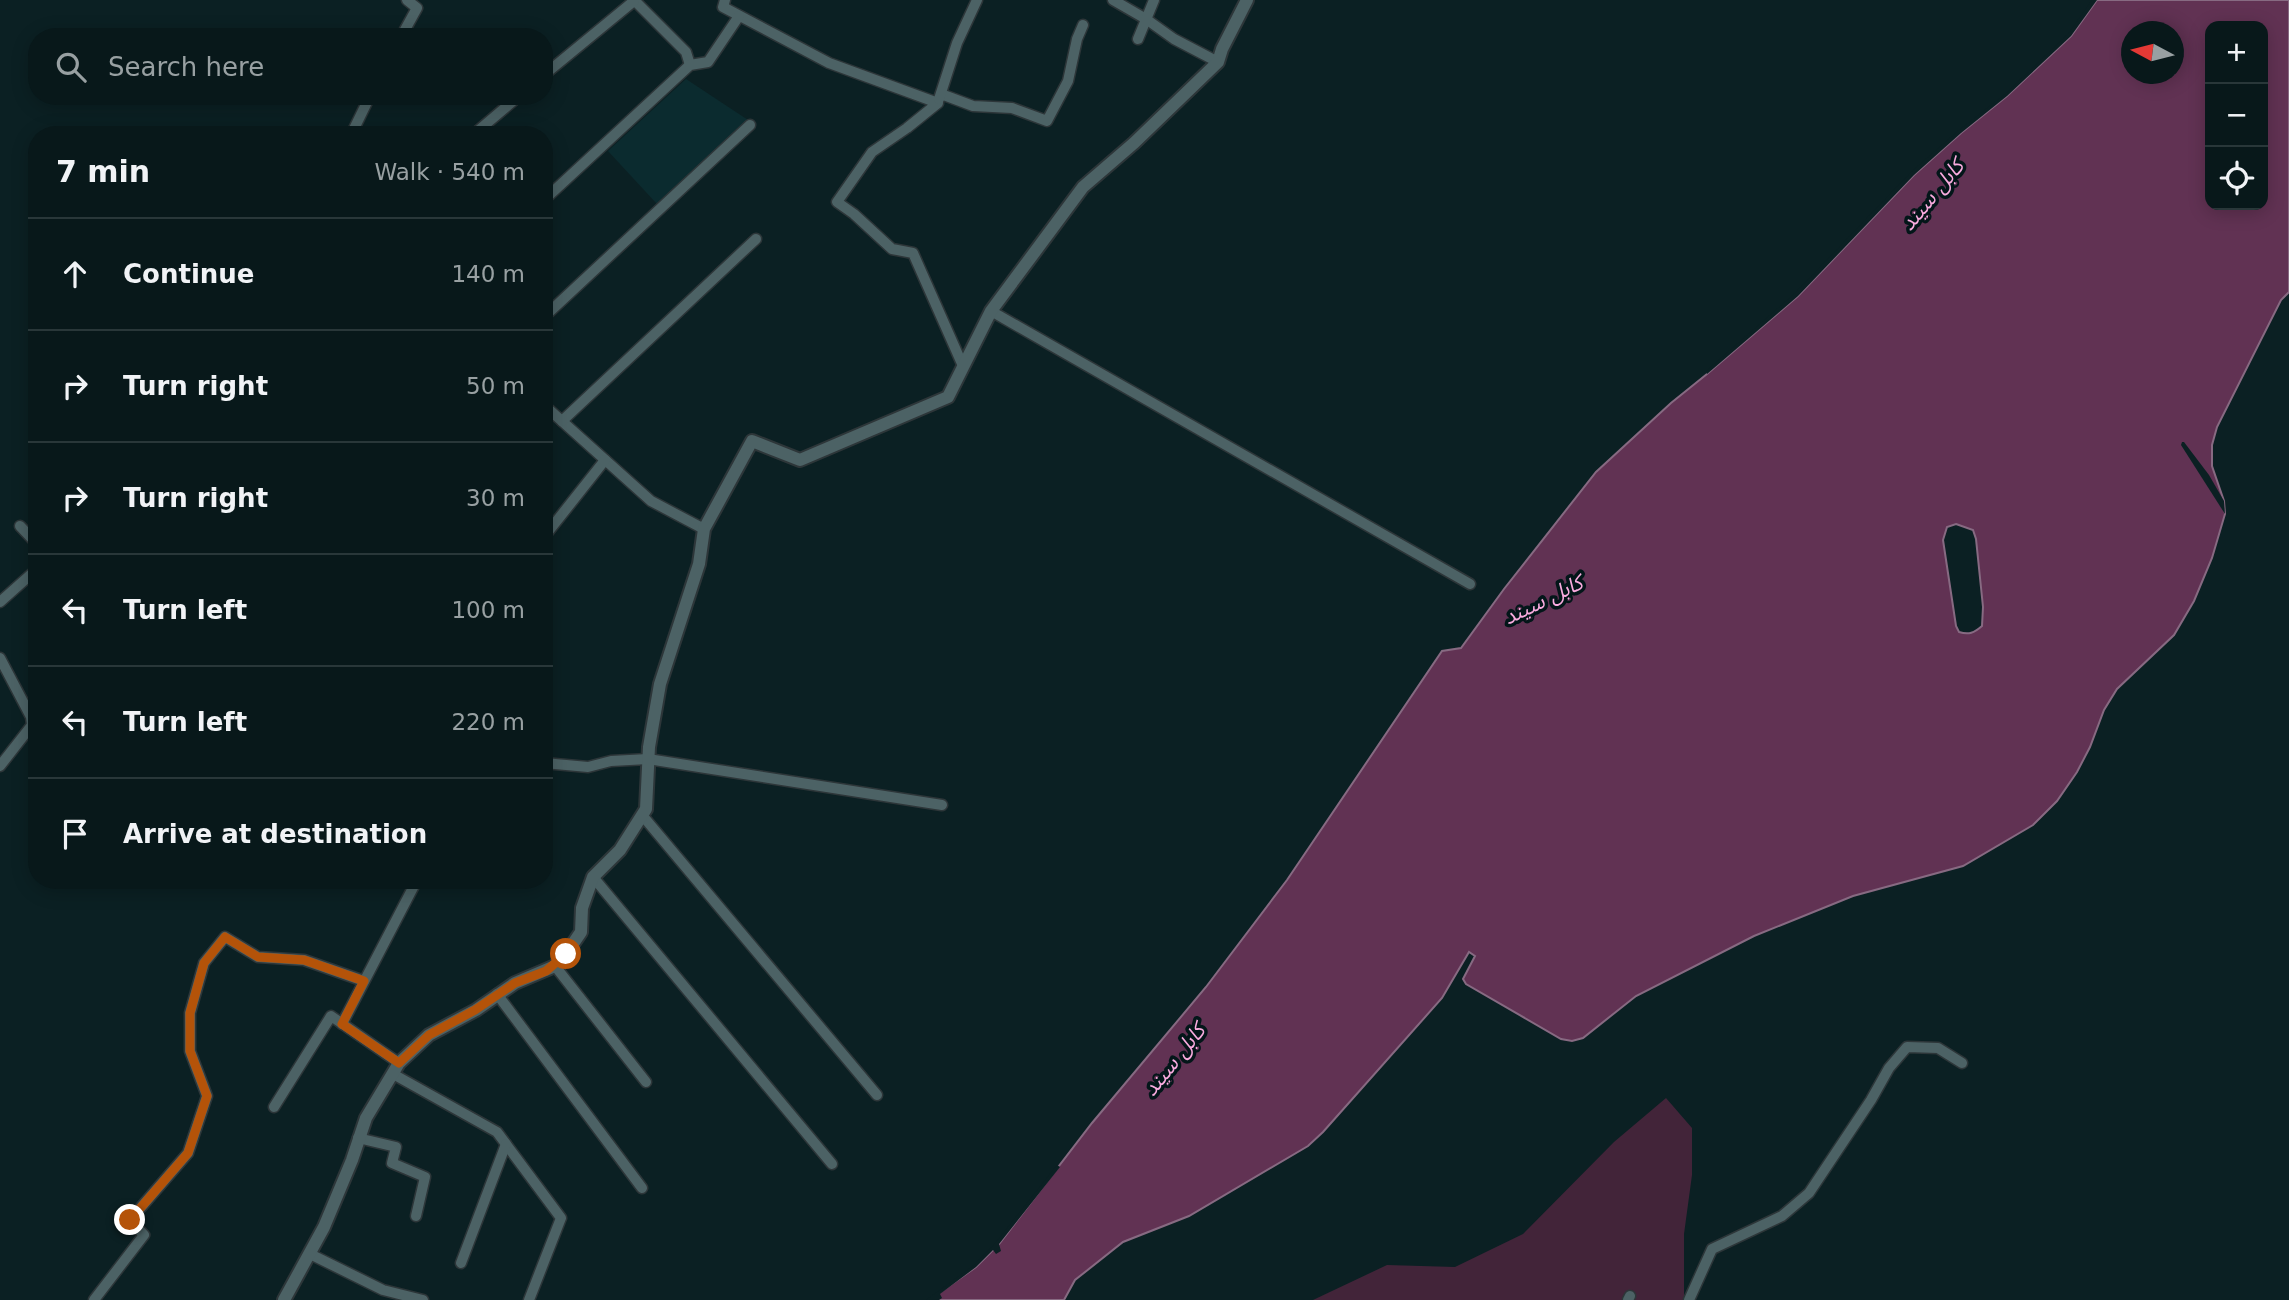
<!DOCTYPE html>
<meta charset="utf-8">
<style>
:root{--surface:#08181a;--page:#162527;--text:#f1f3f6;--muted:#98a0a2;--line:#293739}
body{margin:0;font-family:"DejaVu Sans","Noto Sans Arabic",sans-serif;background:var(--page);color:var(--text)}
.controls{position:absolute;right:21px;top:21px;display:grid;overflow:hidden;border-radius:14px;box-shadow:0 4px 18px #0003}
.controls button{width:63px;height:63px;display:grid;place-items:center;padding:0;border:0;border-bottom:2px solid var(--line);background:var(--surface);color:var(--text);font:35px sans-serif}
.compass{position:absolute;left:2121px;top:21px;width:63px;height:63px;border-radius:50%;background:var(--surface);box-shadow:0 4px 18px #0003;rotate:277deg}
.stop{position:absolute;width:21px;height:21px;margin:-16px;border:5px solid #b45309;border-radius:50%;background:#fff}
.stop.end{background:#b45309;border-color:#fff;box-shadow:0 2px 7px #0008}
.list{margin:0;padding:0;list-style:none}
h2{display:flex;justify-content:space-between;align-items:center;height:91px;margin:0;padding:0 28px;font-size:30px}
h2 small{font-size:23px;font-weight:400;color:var(--muted)}
.list li{display:grid;grid-template-columns:46px 1fr auto;gap:21px;align-items:center;box-sizing:border-box;height:112px;padding:0 28px;border-top:2px solid var(--line)}
.list b{display:block;font-size:26px;white-space:nowrap}
.list em{font-size:23px;font-style:normal;color:var(--muted)}
.icon{flex:none;width:38px;height:38px;fill:none;stroke:currentColor;stroke-width:2;stroke-linecap:round;stroke-linejoin:round}
.map{position:relative;flex:none;width:2289px;height:1300px;overflow:hidden}
.search{position:absolute;background:var(--surface);box-shadow:0 4px 18px #0003;left:28px;top:28px;width:525px;height:77px;display:flex;align-items:center;gap:18px;box-sizing:border-box;padding:0 24px;border-radius:28px;color:var(--muted);font-size:26px}
.panel{position:absolute;background:var(--surface);box-shadow:0 4px 18px #0003;left:28px;top:126px;width:525px;height:763px;border-radius:28px}
.map>svg:first-child{display:block}
.built{fill:#0b2b2f}
.green{fill:#422439}
.water{fill:#613253;stroke:#876a82;stroke-width:2;fill-rule:evenodd}
.pier{fill:#0b2023}
.lines{fill:none;stroke-linecap:round;stroke-linejoin:round}
.minor-casing{stroke:#2d3639;stroke-width:13}
.tertiary-casing{stroke:#2d3639;stroke-width:16}
.minor{stroke:#4c6265;stroke-width:10}
.tertiary{stroke:#4c6265;stroke-width:12}
.route{stroke:#b45309;stroke-width:9}
.labels{text-anchor:middle;stroke-width:7;stroke-linejoin:round;paint-order:stroke}
.water-label{font-size:21px;font-style:italic;fill:#f9abdf;stroke:#031619}
</style>
<div class="map">
<svg width="2289" height="1300" viewBox="0 0 2289 1300">
<rect width="100%" height="100%" fill="#0b2023"/>
<polygon class="built" points="686,79 748,120 657,204 608,151"/>
<polygon class="green" points="1666,1098 1692,1128 1692,1175 1684,1234 1684,1300 1313,1300 1387,1265 1455,1267 1523,1234 1614,1142"/>
<path class="water" d="M2097,0H2289V292L2281,300L2217,427L2212,445V466L2224,501L2225,514L2212,558L2194,601L2174,635L2117,689L2104,710L2090,747L2077,772L2057,801L2033,825L1963,866L1853,896L1754,936L1636,996L1583,1038L1572,1041L1561,1039L1466,984L1463,979L1475,956L1469,952L1442,998L1323,1132L1308,1146L1189,1216L1123,1242L1075,1280L1064,1300H929L976,1267L999,1244L1092,1123L1206,987L1287,880L1442,651L1461,648L1504,589L1596,472L1671,403L1707,374L1798,296L1914,175L1961,133L2007,96L2071,36ZM2210,26H2263V205H2210ZM2132,32H2174V74H2132ZM1956,524L1973,530L1976,539L1983,607L1982,626C1974,633 1969,635 1959,632L1956,626L1943,540L1947,527Z"/>
<g class="pier">
<polygon points="2092,0 2097,0 2071,36 2007,96 1961,133 1914,175 1798,296 1707,374 1706,371 1795,293 1911,172 1959,130 2005,94 2068,34"/>
<polygon points="2182,442 2184,442 2209,475 2224,501 2225,514 2181,445"/>
<polygon points="1057,1165 1060,1167 999,1244 1001,1251 996,1254 993,1250 976,1267 940,1294 942,1298 939,1300 926,1300 974,1265 996,1242"/>
</g>
<g class="lines">
<g class="minor-casing">
<g id="minor">
<polyline points="634,0 686,52 690,65"/>
<polyline points="725,0 723,7 829,63 938,103 907,128 872,152 837,202 854,214 892,249 913,253 963,366"/>
<polyline points="1113,0 1146,19 1174,39 1218,62"/>
<polyline points="401,37 417,8 407,0"/>
<polyline points="1138,39 1154,0"/>
<polyline points="544,75 634,1"/>
<polyline points="941,94 973,106 1012,108 1047,121 1068,81 1077,39 1083,25"/>
<polyline points="939,99 957,43 977,0"/>
<polyline points="351,135 370,96"/>
<polyline points="473,135 519,96"/>
<polyline points="544,200 690,65 708,62 739,16"/>
<polyline points="991,311 1470,584"/>
<polyline points="544,317 750,125"/>
<polyline points="544,405 651,501 704,529"/>
<polyline points="562,421 756,239"/>
<polyline points="20,526 37,544"/>
<polyline points="544,537 605,460"/>
<polyline points="0,602 37,569"/>
<polyline points="0,658 31,717 32,725 0,766"/>
<polyline points="544,763 588,767 611,761 648,759 942,805"/>
<polyline points="642,815 877,1095"/>
<polyline points="593,877 832,1164"/>
<polyline points="555,966 646,1082"/>
<polyline points="497,994 642,1188"/>
<polyline points="342,1024 417,880"/>
<polyline points="393,1074 497,1132 561,1218 529,1300"/>
<polyline points="274,1107 331,1016 399,1063"/>
<polyline points="358,1138 396,1147 392,1163 425,1177 416,1216"/>
<polyline points="310,1254 383,1290 423,1300"/>
<polyline points="461,1263 506,1144"/>
<polyline points="94,1300 144,1235 130,1220 188,1153 207,1096 190,1051 190,1013 204,963 225,937 258,957 304,960 364,981"/>
<polyline points="1628,1300 1630,1296"/>
<polyline points="1689,1300 1712,1249 1782,1216 1809,1193 1871,1100 1889,1068 1907,1047 1938,1048 1962,1063"/>
</g>
</g>
<g class="tertiary-casing">
<polyline id="tertiary" points="284,1300 324,1227 352,1160 366,1118 399,1063 429,1035 476,1010 515,983 555,966 566,954 581,932 582,908 593,877 620,850 646,809 649,747 660,684 699,564 704,529 752,441 800,460 948,397 991,311 1083,187 1134,143 1218,62 1222,49 1247,0"/>
</g>
<use href="#minor" class="minor"/>
<use href="#tertiary" class="tertiary"/>
</g>
<g class="lines">
<polyline class="route" points="130,1220 188,1153 207,1096 190,1051 190,1013 204,963 225,937 258,957 304,960 364,981 342,1024 399,1063 429,1035 475,1010 515,983 546,971 566,954"/>
</g>
<g class="labels">
<g class="water-label">
<text transform="translate(1932 195) rotate(-50)" y="7">کابل سيند</text>
<text transform="translate(1543 600) rotate(-26)" y="7">کابل سيند</text>
<text transform="translate(1174 1060) rotate(-51)" y="7">کابل سيند</text>
</g>
</g>
</svg>
<div class="controls">
<button>+</button>
<button>−</button>
<button><svg class="icon" aria-label="locate" viewBox="0 0 24 24"><circle cx="12" cy="12" r="6"/><path d="M12 2v4M12 18v4M2 12h4M18 12h4"/></svg></button>
</div>
<svg class="compass" viewBox="-18 -18 36 36"><path d="M0-13l5 13h-10z" fill="#e53935"/><path d="M0 13l5-13h-10z" fill="#98a0a2"/></svg>
<div class="stop" style="left:566px;top:954px"></div>
<div class="stop end" style="left:130px;top:1220px"></div>
<div class="search"><svg class="icon" aria-label="search" viewBox="0 0 24 24"><circle cx="10" cy="10" r="6"/><path d="M15 15l6 6"/></svg>Search here</div>
<section class="panel">
<h2>7 min<small>Walk · 540 m</small></h2>
<ul class="list">
<li><svg class="icon" aria-label="ahead" viewBox="0 0 24 24"><path d="M12 20V5M6 11l6-6 6 6"/></svg><div><b>Continue</b></div><em>140 m</em></li>
<li><svg class="icon" aria-label="right" viewBox="0 0 24 24"><path d="M7 20v-9h11M14 6l5 5-5 5"/></svg><div><b>Turn right</b></div><em>50 m</em></li>
<li><svg class="icon" aria-label="right" viewBox="0 0 24 24"><path d="M7 20v-9h11M14 6l5 5-5 5"/></svg><div><b>Turn right</b></div><em>30 m</em></li>
<li><svg class="icon" aria-label="left" viewBox="0 0 24 24"><path d="M17 20v-9H6M10 6l-5 5 5 5"/></svg><div><b>Turn left</b></div><em>100 m</em></li>
<li><svg class="icon" aria-label="left" viewBox="0 0 24 24"><path d="M17 20v-9H6M10 6l-5 5 5 5"/></svg><div><b>Turn left</b></div><em>220 m</em></li>
<li><svg class="icon" aria-label="arrive" viewBox="0 0 24 24"><path d="M6 21V4h12l-3 4 3 4H6"/></svg><div><b>Arrive at destination</b></div></li>
</ul>
</section>
</div>
